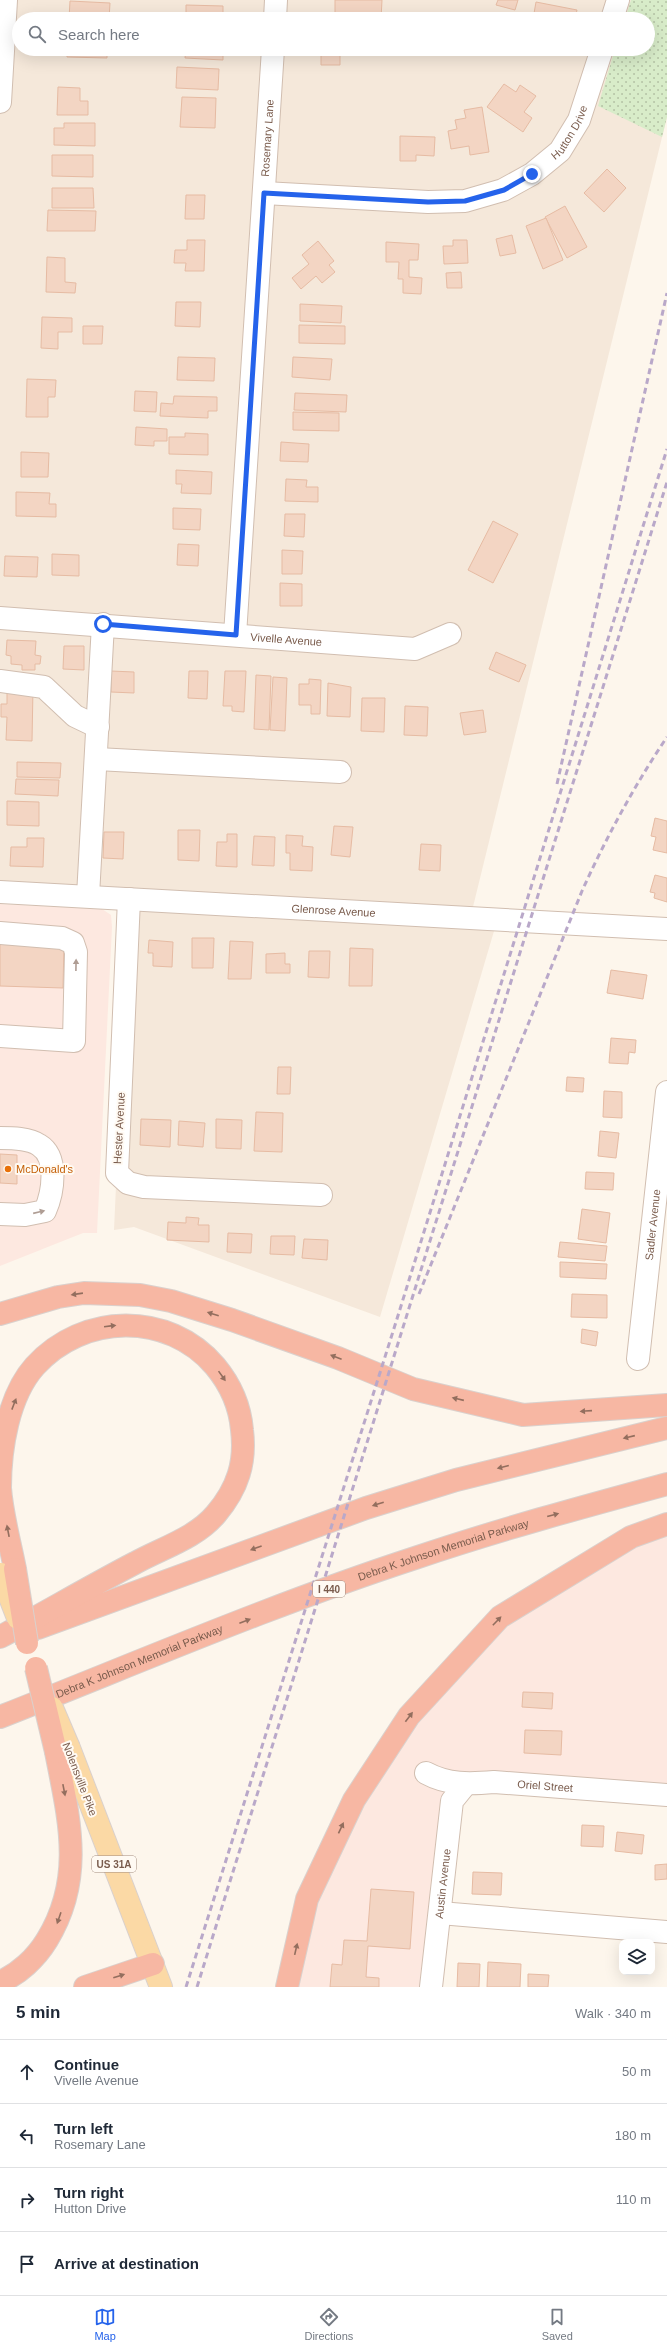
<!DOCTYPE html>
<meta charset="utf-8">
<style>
:root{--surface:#fff;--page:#f6f6f7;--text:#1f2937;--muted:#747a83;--line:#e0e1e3;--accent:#2563eb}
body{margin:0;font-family:Helvetica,sans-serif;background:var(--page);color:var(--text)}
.controls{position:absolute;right:12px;bottom:12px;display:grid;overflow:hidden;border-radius:8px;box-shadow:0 4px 16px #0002}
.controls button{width:36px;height:36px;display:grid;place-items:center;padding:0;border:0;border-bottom:1px solid var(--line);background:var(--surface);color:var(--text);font:20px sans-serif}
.stop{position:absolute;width:12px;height:12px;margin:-9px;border:3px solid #2563eb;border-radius:50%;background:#fff}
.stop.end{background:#2563eb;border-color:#fff;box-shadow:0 1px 4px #0008}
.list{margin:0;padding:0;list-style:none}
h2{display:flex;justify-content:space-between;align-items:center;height:52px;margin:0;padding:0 16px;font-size:17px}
h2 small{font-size:13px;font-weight:400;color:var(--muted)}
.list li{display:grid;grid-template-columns:26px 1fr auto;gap:12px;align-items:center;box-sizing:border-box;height:64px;padding:0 16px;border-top:1px solid var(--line)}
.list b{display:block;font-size:15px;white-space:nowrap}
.list p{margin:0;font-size:13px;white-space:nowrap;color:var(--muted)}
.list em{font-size:13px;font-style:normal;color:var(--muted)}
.icon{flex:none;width:22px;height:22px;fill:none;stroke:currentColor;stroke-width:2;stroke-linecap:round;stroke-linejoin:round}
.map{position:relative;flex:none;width:667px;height:1987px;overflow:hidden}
.search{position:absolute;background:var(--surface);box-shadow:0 4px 16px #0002;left:12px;right:12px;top:12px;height:44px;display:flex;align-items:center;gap:10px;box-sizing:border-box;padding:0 14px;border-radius:22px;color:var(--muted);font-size:15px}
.sheet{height:308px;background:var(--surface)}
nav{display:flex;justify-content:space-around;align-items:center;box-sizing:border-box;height:56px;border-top:1px solid var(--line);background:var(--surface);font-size:11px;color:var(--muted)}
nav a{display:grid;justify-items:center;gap:2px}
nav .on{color:var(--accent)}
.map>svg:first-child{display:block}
.residential{fill:#f5e8da;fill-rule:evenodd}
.commercial{fill:#fde8e0}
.garden{fill:url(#garden-dots)}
.building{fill:#f3d5c3;stroke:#e6bba3}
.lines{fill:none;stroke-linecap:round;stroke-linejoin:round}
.minor-casing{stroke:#d1beb0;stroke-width:24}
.major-casing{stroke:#dad1cd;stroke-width:24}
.highway-casing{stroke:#dad1cd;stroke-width:24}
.minor{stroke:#fff;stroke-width:22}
.major{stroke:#fbd9a5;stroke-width:22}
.highway{stroke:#f7b7a3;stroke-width:22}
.rail{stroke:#b9a8c9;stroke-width:3;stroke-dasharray:6 4;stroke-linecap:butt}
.major-bridge-casing{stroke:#dad1cd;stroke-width:24;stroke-linecap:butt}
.highway-bridge-casing{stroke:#dad1cd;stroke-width:24;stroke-linecap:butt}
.major-bridge{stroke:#fbd9a5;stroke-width:22}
.highway-bridge{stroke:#f7b7a3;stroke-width:22}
.oneway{fill:#af9d94}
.oneway2{fill:#936e5e}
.route{stroke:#2563eb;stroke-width:5}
.food-dot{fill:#e8710a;stroke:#fffaf3;stroke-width:1.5}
.labels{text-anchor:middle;stroke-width:4;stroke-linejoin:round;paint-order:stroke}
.shield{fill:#fffaf3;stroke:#a28b7f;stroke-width:1}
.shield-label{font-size:10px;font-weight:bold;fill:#7a5c4d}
.street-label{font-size:11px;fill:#7a5c4d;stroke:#fffaf3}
.food-label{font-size:11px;fill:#c56008;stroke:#fffaf3;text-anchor:start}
</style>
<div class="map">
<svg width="667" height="1987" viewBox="0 0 667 1987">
<defs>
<pattern id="garden-dots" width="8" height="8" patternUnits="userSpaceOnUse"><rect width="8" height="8" fill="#d8ecc9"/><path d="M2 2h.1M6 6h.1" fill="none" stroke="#b4c2a5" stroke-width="1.8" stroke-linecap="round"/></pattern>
</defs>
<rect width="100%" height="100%" fill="#fdf6ec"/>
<path class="residential" d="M0,0H667V117L470,919L497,921L380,1317L134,1227L114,1230L129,899L0,892ZM19,19H648V49H19Z"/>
<g class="commercial">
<polygon points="0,904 102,909 111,915 112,927 97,1233 83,1233 0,1266"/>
<polygon points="667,1524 667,1795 465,1785 431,1987 287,1987 307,1899 354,1800 500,1617"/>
</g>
<polygon class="garden" points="631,0 667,0 667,117 662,137 598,106 615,49 648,49 648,19 625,19"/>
<g class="building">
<polygon points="335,0 382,0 381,19 335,19"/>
<polygon points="498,0 518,0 515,10 496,5"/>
<polygon points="70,1 110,3 109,19 69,19"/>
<polygon points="536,2 577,10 575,19 533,19"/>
<polygon points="186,5 223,6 223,19 186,19"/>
<polygon points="67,49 107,49 107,58 67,57"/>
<polygon points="186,49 223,49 223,60 185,58"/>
<polygon points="321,49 348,49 348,53 340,52 340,65 321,65"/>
<polygon points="177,67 219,69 218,90 176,88"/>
<polygon points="504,84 516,92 520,85 536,96 524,112 532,118 523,132 487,107"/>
<polygon points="58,87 80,88 80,101 88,101 88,115 57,115"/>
<polygon points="182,97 216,98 215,128 180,127"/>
<polygon points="482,107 489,152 470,155 469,146 451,149 448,131 457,129 455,120 466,118 464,110"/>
<polygon points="64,123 95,123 95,146 54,145 54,128 64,128"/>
<polygon points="400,136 435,137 434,156 416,155 416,161 400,161"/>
<polygon points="52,155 93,155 93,177 52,176"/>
<polygon points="607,169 626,188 604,212 584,193"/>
<polygon points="52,188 93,188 94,208 52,208"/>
<polygon points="186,195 205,195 204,219 185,219"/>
<polygon points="565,206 587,247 567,258 545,217"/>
<polygon points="48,210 96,211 95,231 47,231"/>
<polygon points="546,218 563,260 543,269 526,226"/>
<polygon points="512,235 516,253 500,256 496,239"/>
<polygon points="187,240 205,240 204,271 185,271 186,263 174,263 175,250 187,250"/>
<polygon points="453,240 467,240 468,263 444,264 443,246 453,246"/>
<polygon points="318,241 334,261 329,265 335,272 322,283 316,276 301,289 292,278 309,264 302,255"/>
<polygon points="386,242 419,244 418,260 409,260 409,277 422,278 421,294 403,293 403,279 398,279 399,262 386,262"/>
<polygon points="47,257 65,258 65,282 76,283 75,293 46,292"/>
<polygon points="461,272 462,288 447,288 446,273"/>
<polygon points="176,302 201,302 200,327 175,326"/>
<polygon points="300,304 342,306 341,323 300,321"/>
<polygon points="42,317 72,318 72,332 58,332 58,349 41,348"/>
<polygon points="299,325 345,326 345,344 299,343"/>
<polygon points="83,326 103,326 102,344 83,344"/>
<polygon points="178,357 215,358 214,381 177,380"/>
<polygon points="293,357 332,359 330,380 292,377"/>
<polygon points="27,379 56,380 55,397 48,397 48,417 26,417"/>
<polygon points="135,391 157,392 156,412 134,411"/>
<polygon points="295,393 347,395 346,412 294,410"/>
<polygon points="174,396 217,397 217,411 208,411 208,418 160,416 161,403 173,404"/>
<polygon points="293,412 339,413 339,431 293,430"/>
<polygon points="136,427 167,429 167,441 154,441 154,446 135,445"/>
<polygon points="185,433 208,434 208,455 169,454 169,437 185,437"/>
<polygon points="281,442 309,444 308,462 280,461"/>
<polygon points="21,452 49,453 48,477 21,477"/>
<polygon points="176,470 212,472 211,494 181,493 182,484 176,484"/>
<polygon points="286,479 307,480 306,487 318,487 318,502 285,501"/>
<polygon points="16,492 50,493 49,504 56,504 56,517 16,516"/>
<polygon points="173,508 201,509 200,530 173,529"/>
<polygon points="285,514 305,514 304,537 284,536"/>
<polygon points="493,521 518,534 493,583 468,570"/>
<polygon points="178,544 199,545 198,566 177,565"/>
<polygon points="282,550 303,551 302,574 282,574"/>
<polygon points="52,554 79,555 79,576 52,575"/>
<polygon points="5,556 38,557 37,577 4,576"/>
<polygon points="280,583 302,584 302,606 280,606"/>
<polygon points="7,640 36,641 35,655 41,656 40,664 35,664 35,670 22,670 22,665 11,664 11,656 6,655"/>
<polygon points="64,646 84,646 84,670 63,669"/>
<polygon points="496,652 526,665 519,682 489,669"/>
<polygon points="111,671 134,672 134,693 111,692"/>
<polygon points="189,671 208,671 207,699 188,698"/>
<polygon points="225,671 246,671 244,712 232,711 232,706 223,706"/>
<polygon points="256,675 271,676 269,730 254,729"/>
<polygon points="273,677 287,678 285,731 270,730"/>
<polygon points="309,679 321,680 320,714 311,714 311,705 299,705 299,684 309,684"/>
<polygon points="328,683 351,687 350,717 327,716"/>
<polygon points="7,688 33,688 32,741 6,740 7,717 1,717 1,704 7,704"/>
<polygon points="362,698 385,698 384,732 361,731"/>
<polygon points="405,706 428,707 427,736 404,735"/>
<polygon points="483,710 486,732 464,735 460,713"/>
<polygon points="17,762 61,763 60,778 17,777"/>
<polygon points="16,779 59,780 58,796 15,794"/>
<polygon points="7,801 39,802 39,826 7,825"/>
<polygon points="655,818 667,821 667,853 653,850 656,837 651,836"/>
<polygon points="334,826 353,827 350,857 331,855"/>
<polygon points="178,830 200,830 199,861 178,860"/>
<polygon points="104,832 124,832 123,859 103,858"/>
<polygon points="227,834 237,834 237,867 216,866 217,842 227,842"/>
<polygon points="286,835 303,836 302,846 313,847 312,871 290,870 290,853 286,853"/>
<polygon points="254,836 275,837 274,866 252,865"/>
<polygon points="27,838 44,838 43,867 10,866 11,847 27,847"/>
<polygon points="421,844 441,845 440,871 419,870"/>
<polygon points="655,875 667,878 667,902 654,898 655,893 650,892"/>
<polygon points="192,938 214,938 213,968 192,968"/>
<polygon points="149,940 173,942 172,967 153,966 153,953 148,953"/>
<polygon points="0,941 64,943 63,988 0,986"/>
<polygon points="230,941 253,942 251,979 228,979"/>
<polygon points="350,948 373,949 372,986 349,986"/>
<polygon points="309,951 330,951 329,978 308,977"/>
<polygon points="285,953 285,964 290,964 290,973 266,973 266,954"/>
<polygon points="611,970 647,975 643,999 607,993"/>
<polygon points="611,1038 636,1040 635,1053 629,1052 628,1064 609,1063"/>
<polygon points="278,1067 291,1067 290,1094 277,1094"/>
<polygon points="567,1077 584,1078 583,1092 566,1091"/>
<polygon points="604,1091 622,1092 622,1118 603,1117"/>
<polygon points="256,1112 283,1113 282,1152 254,1151"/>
<polygon points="141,1119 171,1120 170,1147 140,1145"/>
<polygon points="216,1119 242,1120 241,1149 216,1148"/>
<polygon points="179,1121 205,1123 203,1147 178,1145"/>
<polygon points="600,1131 619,1133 616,1158 598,1156"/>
<polygon points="0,1154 17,1155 17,1184 0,1183"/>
<polygon points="586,1172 614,1173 613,1190 585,1189"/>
<polygon points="582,1209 610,1213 606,1243 578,1239"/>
<polygon points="186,1217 199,1218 198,1225 209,1225 209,1242 167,1240 168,1222 186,1223"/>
<polygon points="228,1233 252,1234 251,1253 227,1252"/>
<polygon points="271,1236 295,1236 294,1255 270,1254"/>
<polygon points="304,1239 328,1240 327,1260 302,1258"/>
<polygon points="560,1242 607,1246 605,1261 558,1257"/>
<polygon points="560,1262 607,1264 606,1279 560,1277"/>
<polygon points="572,1294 607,1295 607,1318 571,1317"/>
<polygon points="582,1329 598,1332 596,1346 581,1343"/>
<polygon points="523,1692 553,1693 552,1709 522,1707"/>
<polygon points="525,1730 562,1731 561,1755 524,1753"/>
<polygon points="582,1825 604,1826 603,1847 581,1846"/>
<polygon points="617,1832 644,1835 642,1854 615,1851"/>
<polygon points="667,1864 667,1879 655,1880 655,1865"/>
<polygon points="473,1872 502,1873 501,1895 472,1894"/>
<polygon points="371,1889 414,1892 410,1949 368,1946 366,1977 379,1978 379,1987 330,1987 332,1964 342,1965 344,1940 367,1941"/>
<polygon points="488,1962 521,1964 520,1987 487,1987"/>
<polygon points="458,1963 480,1964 479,1987 457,1987"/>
<polygon points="528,1974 549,1975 548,1987 528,1987"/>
</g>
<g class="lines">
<g class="minor-casing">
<g id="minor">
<polyline points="275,19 276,0"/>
<polyline points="612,19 618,0"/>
<polyline points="0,102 6,0"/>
<path id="s1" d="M264,193L428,202L465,201L503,190L532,174L560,151L579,120L602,49"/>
<path id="s2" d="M0,618L415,649L450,634"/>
<path id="s3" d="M235,635L273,49"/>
<polyline points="0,681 44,687 75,716 98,727"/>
<polyline points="97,759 340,772"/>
<path id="s4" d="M0,892L667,929"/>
<polyline points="88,896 103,624"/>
<polyline points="129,899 117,1173 128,1183 144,1187 321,1195"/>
<polyline points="0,933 62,938 73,943 76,952 74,1041 0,1036"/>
<path d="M0,1138C12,1138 29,1138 39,1145C59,1157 53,1193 45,1211L25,1215L0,1214"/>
<path id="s5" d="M638,1359L667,1092"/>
<path id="s6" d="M426,1773C448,1785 470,1784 494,1782L667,1795"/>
<polyline points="440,1913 667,1932"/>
<path id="s7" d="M431,1987L452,1801L465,1785"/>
</g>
</g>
<g class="major-casing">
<polyline id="major" points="69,1748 161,1987"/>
</g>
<g class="highway-casing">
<g id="highway">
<polyline points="0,1314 58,1297 84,1293 140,1295 171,1301 232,1320 338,1358 413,1389 523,1415 667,1405"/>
<polyline points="38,1628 366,1508 456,1480 667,1428"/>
<path d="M0,1637C45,1613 89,1587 135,1563C162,1548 196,1538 216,1514C238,1488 246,1462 242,1430C240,1406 230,1384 215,1366C168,1311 83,1313 35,1366C8,1396 0,1449 0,1488C2,1515 10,1543 15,1569"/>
<path id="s8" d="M0,1717C137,1663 274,1604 415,1558C498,1530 582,1507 667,1484"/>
<path d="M0,1982C19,1974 36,1958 47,1940C85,1878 69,1819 56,1752"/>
<polyline points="85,1987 153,1964"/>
<polyline points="287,1987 307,1899 354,1800 409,1716 500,1617 631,1537 667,1524"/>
</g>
</g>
<use href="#minor" class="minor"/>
<use href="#major" class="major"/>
<use href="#highway" class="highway"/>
<g class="rail">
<polyline points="557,784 667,293"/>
<path d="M419,1294L582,891C606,838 634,786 667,737"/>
<polyline points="186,1987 396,1322 667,449"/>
<polyline points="197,1987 667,482"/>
</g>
<g class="major-bridge-casing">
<g id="major-bridge">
<polyline points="1,1574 18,1618"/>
<polyline points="52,1708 69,1748"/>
</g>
</g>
<g class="highway-bridge-casing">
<g id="highway-bridge">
<polyline points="15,1569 27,1643"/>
<polyline points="36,1668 56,1752"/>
</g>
</g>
<use href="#major-bridge" class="major-bridge"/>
<use href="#highway-bridge" class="highway-bridge"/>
</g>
<defs><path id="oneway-solid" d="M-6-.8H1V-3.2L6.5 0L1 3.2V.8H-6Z"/></defs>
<g class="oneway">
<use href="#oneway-solid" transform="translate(76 965) rotate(-89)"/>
<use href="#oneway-solid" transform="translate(39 1212) rotate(-13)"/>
</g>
<g class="oneway2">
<use href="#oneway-solid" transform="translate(77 1294) rotate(172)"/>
<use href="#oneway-solid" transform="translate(213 1314) rotate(-163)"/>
<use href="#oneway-solid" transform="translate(110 1326) rotate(-7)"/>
<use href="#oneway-solid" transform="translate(336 1357) rotate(-159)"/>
<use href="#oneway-solid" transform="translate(222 1376) rotate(55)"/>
<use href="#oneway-solid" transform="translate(458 1399) rotate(-167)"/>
<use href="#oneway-solid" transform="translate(14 1404) rotate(-69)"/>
<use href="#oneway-solid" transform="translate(586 1411) rotate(176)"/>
<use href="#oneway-solid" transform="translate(629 1437) rotate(167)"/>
<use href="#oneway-solid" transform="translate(503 1467) rotate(166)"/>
<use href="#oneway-solid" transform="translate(378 1504) rotate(163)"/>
<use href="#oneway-solid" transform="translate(553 1515) rotate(-15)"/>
<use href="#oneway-solid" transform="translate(8 1531) rotate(-101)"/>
<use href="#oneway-solid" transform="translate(256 1548) rotate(160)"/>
<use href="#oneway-solid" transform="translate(245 1621) rotate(-21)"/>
<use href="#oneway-solid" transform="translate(497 1621) rotate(-46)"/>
<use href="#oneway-solid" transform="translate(409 1717) rotate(-53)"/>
<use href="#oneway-solid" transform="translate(64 1790) rotate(79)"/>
<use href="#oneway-solid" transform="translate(341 1828) rotate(-65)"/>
<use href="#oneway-solid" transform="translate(59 1918) rotate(109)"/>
<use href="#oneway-solid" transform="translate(296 1949) rotate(-77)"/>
<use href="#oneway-solid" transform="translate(119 1976) rotate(-18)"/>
</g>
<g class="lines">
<polyline class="route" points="103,624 236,635 264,193 428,202 465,201 504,190 532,174"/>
</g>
<circle class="food-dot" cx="8" cy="1169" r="4"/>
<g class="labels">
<g class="shield">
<rect x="313" y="1581" width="32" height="16" rx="3"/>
<rect x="92" y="1856" width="44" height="16" rx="3"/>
</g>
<g class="shield-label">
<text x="329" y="1593">I 440</text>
<text x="114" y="1868">US 31A</text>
</g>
<g class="street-label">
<text dy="4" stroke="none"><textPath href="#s1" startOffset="331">Hutton Drive</textPath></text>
<text dy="4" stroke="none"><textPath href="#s3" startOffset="498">Rosemary Lane</textPath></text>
<text dy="4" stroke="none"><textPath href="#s2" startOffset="287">Vivelle Avenue</textPath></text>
<text dy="4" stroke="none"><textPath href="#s4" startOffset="334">Glenrose Avenue</textPath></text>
<text transform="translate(119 1128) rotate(-87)" y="4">Hester Avenue</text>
<text dy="4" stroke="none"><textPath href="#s5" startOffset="135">Sadler Avenue</textPath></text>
<text dy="4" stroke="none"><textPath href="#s8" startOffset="474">Debra K Johnson Memorial Parkway</textPath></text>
<text dy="4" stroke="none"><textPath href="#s8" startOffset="150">Debra K Johnson Memorial Parkway</textPath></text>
<text transform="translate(80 1779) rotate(69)" y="4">Nolensville Pike</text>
<text dy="4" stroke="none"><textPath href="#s6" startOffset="121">Oriel Street</textPath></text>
<text dy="4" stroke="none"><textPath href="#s7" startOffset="104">Austin Avenue</textPath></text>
</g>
<g class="food-label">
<text x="16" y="1173">McDonald's</text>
</g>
</g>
</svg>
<div class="controls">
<button><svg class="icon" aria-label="layers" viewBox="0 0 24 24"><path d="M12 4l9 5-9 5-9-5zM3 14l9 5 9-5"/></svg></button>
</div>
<div class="stop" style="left:103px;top:624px"></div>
<div class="stop end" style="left:532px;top:174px"></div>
<div class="search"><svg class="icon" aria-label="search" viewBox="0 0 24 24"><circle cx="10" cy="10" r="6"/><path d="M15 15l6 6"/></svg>Search here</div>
</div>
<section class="sheet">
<h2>5 min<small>Walk · 340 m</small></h2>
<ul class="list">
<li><svg class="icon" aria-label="ahead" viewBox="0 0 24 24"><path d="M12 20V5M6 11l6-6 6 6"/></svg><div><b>Continue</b><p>Vivelle Avenue</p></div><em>50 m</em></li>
<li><svg class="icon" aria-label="left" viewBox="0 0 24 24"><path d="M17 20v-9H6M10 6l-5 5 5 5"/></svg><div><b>Turn left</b><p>Rosemary Lane</p></div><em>180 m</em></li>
<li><svg class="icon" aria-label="right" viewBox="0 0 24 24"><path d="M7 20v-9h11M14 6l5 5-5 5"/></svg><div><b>Turn right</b><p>Hutton Drive</p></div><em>110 m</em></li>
<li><svg class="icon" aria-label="arrive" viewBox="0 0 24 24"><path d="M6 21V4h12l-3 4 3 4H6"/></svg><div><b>Arrive at destination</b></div></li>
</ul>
</section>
<nav>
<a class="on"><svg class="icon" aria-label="map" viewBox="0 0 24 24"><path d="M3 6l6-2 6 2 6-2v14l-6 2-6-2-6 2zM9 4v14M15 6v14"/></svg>Map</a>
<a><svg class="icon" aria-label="directions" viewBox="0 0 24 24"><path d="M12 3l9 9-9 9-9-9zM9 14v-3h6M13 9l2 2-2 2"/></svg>Directions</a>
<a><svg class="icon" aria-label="saved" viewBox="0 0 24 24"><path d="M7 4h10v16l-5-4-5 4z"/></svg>Saved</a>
</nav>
